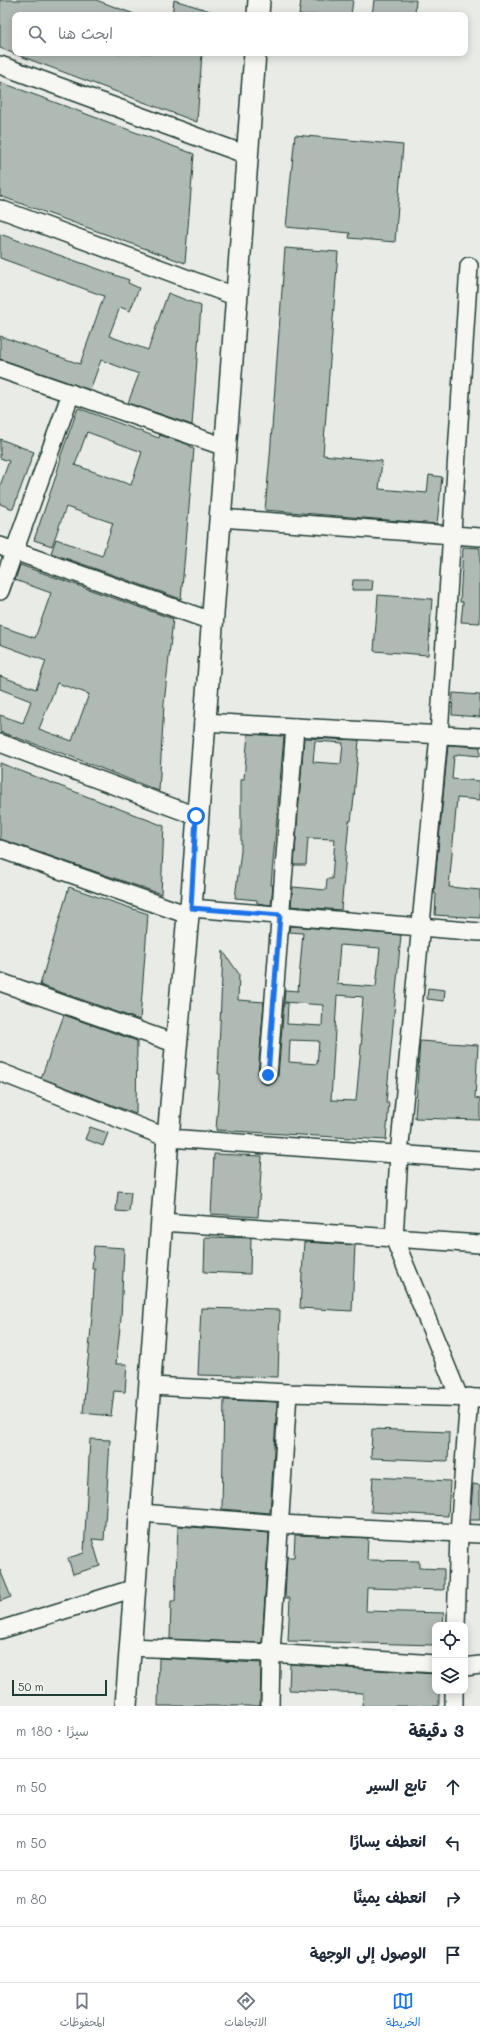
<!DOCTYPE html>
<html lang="ar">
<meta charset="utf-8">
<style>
:root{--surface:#fff;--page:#f2f2f3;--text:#1f2937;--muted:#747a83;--line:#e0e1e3;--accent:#1a73e8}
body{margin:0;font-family:Mali,"Playpen Sans Arabic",sans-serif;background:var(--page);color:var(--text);direction:rtl}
.controls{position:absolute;right:12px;bottom:12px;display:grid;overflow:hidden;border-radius:8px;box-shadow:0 2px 10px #0003}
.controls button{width:36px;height:36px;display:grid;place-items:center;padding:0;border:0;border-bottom:1px solid var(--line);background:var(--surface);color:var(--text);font:20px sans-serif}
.scale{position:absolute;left:12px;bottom:10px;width:95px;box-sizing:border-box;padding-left:4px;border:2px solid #1f3d34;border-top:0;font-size:11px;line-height:14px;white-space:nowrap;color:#1f3d34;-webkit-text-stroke:3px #f6f6f2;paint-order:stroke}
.stop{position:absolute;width:12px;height:12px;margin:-9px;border:3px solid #1a73e8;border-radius:50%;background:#fff}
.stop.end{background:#1a73e8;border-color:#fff;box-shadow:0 1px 4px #0008}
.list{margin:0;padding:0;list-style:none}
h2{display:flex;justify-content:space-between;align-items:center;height:52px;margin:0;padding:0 16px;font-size:17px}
h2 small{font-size:13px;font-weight:400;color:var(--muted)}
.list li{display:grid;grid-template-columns:26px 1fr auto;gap:12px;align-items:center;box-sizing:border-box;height:56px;padding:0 16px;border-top:1px solid var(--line)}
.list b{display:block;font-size:15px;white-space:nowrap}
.list em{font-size:13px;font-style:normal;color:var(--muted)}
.icon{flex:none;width:22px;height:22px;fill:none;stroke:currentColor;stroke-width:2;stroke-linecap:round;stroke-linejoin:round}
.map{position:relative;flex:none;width:480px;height:1706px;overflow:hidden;direction:ltr}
.search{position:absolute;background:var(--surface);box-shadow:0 2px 10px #0003;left:12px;right:12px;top:12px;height:44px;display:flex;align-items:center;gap:10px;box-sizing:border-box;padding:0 14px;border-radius:8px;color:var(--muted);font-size:15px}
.sheet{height:276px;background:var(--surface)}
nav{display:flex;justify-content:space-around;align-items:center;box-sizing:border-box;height:56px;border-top:1px solid var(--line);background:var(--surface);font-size:11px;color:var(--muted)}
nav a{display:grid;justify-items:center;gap:2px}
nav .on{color:var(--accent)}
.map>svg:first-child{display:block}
.building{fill:#b0bab5;stroke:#1f3d34;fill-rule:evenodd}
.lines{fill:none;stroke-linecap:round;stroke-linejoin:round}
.minor-casing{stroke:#1f3d34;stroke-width:20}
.major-casing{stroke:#1f3d34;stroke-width:24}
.minor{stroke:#f6f6f2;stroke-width:17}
.major{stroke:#f6f6f2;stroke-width:21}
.route{stroke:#1a73e8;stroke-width:5}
</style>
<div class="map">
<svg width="480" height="1706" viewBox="0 0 480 1706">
<rect width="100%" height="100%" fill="#e9ebe7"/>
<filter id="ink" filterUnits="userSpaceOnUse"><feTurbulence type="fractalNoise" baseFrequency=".025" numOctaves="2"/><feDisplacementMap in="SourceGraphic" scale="8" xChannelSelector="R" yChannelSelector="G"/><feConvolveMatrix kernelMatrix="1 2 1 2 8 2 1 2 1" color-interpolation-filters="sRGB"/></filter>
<g filter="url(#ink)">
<g class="building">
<polygon points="0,0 96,0 134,14 15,15 15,54 0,48"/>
<polygon points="174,0 217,13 217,15 172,15"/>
<polygon points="301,0 353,0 351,15 299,15"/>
<polygon points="374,0 416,0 415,15 372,15"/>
<polygon points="15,53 202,53 197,122 15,54"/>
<polygon points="0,82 194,154 185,263 0,196"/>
<polygon points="295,135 403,145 395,242 349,238 350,233 286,227"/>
<polygon points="0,234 129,280 128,283 139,288 130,311 120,307 109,336 148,350 168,293 201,306 192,425 128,403 139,374 101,360 90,390 0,359 0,336 80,364 104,296 0,258"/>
<polygon points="285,248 338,252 323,455 382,461 379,489 427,493 429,475 442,477 437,524 265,510 270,456"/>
<path d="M78,408L159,438L160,435L190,445V447L194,449L181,599L51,553L56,539L102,556L113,523L66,507L52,546L34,540L56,476L61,458H60ZM87,432L142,452L131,485L75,465Z"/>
<polygon points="0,439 34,452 13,509 0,504 0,486 9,461 0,458"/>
<polygon points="463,547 480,548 480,623 461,622 463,602 460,602"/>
<path d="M20,565L173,619L164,704L159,791L67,755L0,732V715L23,723L31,701L0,689V676L36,689L46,661L0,644V626L35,638L51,593L15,580ZM57,683L89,694L72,741L39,729Z"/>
<polygon points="353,580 373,580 372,590 352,590"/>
<polygon points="378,595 432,599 428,655 374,651"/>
<polygon points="453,693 480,695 480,717 452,715"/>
<polygon points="248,734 284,736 271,885 273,885 271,905 257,903 257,900 235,898 241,851 241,779 244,779"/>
<path d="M304,738L359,740L354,798L351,821H349L341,910L291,906L293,887L326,890L327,879H332L335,839L308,838L306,865H294ZM315,741L343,743L341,764L313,762Z"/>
<polygon points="448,745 480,747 480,756 458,754 457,756 454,756 452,779 480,781 480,800 457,798 449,887 480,890 480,918 435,915 436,894 434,893"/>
<polygon points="0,763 164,826 161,894 0,839"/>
<polygon points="69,887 148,914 140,1020 40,985"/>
<path d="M290,926L401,935L386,1103H389L386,1140L216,1130L220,1074H218L223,951L239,974L238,1000L264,1002L258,1074L262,1083L272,1084L278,1076L284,1003H288L287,1024L322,1026L323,1005L284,1002L285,990L298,991L303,933L289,932ZM340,945L380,948L376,987L337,984ZM337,995L363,997L360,1036H362L356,1101L331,1100ZM290,1040L319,1041L317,1064L289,1062Z"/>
<polygon points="428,988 445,990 444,1001 427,999"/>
<polygon points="64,1015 137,1041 136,1114 41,1078"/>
<polygon points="420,1041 478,1045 475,1098 480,1099 480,1120 415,1118"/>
<polygon points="90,1127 108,1133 103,1146 85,1139"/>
<polygon points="214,1154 262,1156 258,1217 211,1214"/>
<polygon points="118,1191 131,1192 129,1212 116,1211"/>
<polygon points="205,1237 251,1238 250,1274 204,1272"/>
<polygon points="304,1242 355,1245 352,1311 300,1308"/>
<polygon points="94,1246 124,1248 121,1318 116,1364 127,1364 125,1392 114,1391 111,1416 83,1413 92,1317 95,1269 92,1269"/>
<polygon points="201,1308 280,1310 278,1377 198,1375"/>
<polygon points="224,1400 277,1402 270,1513 222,1509"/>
<polygon points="372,1429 449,1432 448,1461 371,1458"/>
<polygon points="90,1439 110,1440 104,1540 92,1539 100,1566 73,1574 68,1558 84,1553"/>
<polygon points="373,1477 450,1481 448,1516 371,1512"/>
<polygon points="473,1484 480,1485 480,1520 470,1520"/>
<polygon points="178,1526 269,1533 262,1643 170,1639 171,1601 175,1601"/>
<polygon points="295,1535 368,1538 367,1560 419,1561 419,1568 444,1569 444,1590 367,1588 366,1611 444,1613 443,1625 435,1625 435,1645 288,1641 290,1598 285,1598 287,1557 294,1557"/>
<polygon points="0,1570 11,1597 0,1601"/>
<polygon points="159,1658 261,1663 260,1706 158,1706"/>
<polygon points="290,1664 435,1674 435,1691 439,1691 439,1706 362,1706 363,1693 289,1690"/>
</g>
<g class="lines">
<g class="minor-casing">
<g id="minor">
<polyline points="0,65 247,155"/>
<polyline points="0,209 237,297"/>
<polyline points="0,369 225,447"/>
<polyline points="220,518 480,537"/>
<polyline points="0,546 211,621"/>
<polyline points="0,591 71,393"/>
<polyline points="203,722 480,737"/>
<polyline points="0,743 196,816"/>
<polyline points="0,849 188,915"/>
<polyline points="191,908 480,932"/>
<polyline points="0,982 177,1044"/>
<polyline points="0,1072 168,1138 480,1160"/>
<polyline points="268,1075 295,727"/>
<polyline points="162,1222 480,1244"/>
<polyline points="151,1386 288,1393 480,1398"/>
<polyline points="459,1397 394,1238 399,1155 439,735 469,266"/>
<polyline points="141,1513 280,1524 480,1534"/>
<polyline points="456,1625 459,1533 469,1397"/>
<polyline points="0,1630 135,1588"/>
<polyline points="129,1647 271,1653 435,1664"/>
<polyline points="465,1667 480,1665"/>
<polyline points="270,1706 271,1653 288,1393"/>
<polyline points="454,1706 454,1691"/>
</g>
</g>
<g class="major-casing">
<g id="major">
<polyline points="258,15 259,0"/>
<polyline points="126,1706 168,1138 188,915 191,908 255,53"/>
</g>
</g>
<use href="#minor" class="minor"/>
<use href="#major" class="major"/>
</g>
</g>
<g class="lines" filter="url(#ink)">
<polyline class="route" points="196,816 191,908 280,915 268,1075"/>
</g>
</svg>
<div class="controls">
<button><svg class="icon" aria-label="locate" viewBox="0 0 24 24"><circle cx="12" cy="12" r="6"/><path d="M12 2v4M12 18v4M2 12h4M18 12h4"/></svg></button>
<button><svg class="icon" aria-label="layers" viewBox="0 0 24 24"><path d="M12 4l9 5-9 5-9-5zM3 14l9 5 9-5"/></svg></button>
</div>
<div class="scale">50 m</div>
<div class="stop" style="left:196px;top:816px"></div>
<div class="stop end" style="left:268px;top:1075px"></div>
<div class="search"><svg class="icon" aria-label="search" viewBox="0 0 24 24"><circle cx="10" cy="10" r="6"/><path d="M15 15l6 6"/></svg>ابحث هنا</div>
</div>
<section class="sheet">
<h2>3 دقيقة<small>سيرًا · 180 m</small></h2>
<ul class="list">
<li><svg class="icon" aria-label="ahead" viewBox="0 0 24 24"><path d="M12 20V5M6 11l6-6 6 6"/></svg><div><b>تابع السير</b></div><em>50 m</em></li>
<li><svg class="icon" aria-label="left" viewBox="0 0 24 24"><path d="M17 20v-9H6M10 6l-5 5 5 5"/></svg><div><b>انعطف يسارًا</b></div><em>50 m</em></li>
<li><svg class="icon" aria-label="right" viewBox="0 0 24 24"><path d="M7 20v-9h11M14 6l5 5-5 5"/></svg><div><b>انعطف يمينًا</b></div><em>80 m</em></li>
<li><svg class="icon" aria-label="arrive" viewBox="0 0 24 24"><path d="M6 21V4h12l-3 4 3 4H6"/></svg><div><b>الوصول إلى الوجهة</b></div></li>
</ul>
</section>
<nav>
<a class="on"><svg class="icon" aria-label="map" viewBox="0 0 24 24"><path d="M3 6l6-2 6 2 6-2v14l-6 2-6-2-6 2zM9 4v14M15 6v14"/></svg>الخريطة</a>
<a><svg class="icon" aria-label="directions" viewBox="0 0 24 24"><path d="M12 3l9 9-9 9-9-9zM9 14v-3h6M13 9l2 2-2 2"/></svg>الاتجاهات</a>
<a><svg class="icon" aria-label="saved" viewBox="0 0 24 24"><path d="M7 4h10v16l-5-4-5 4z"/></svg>المحفوظات</a>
</nav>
